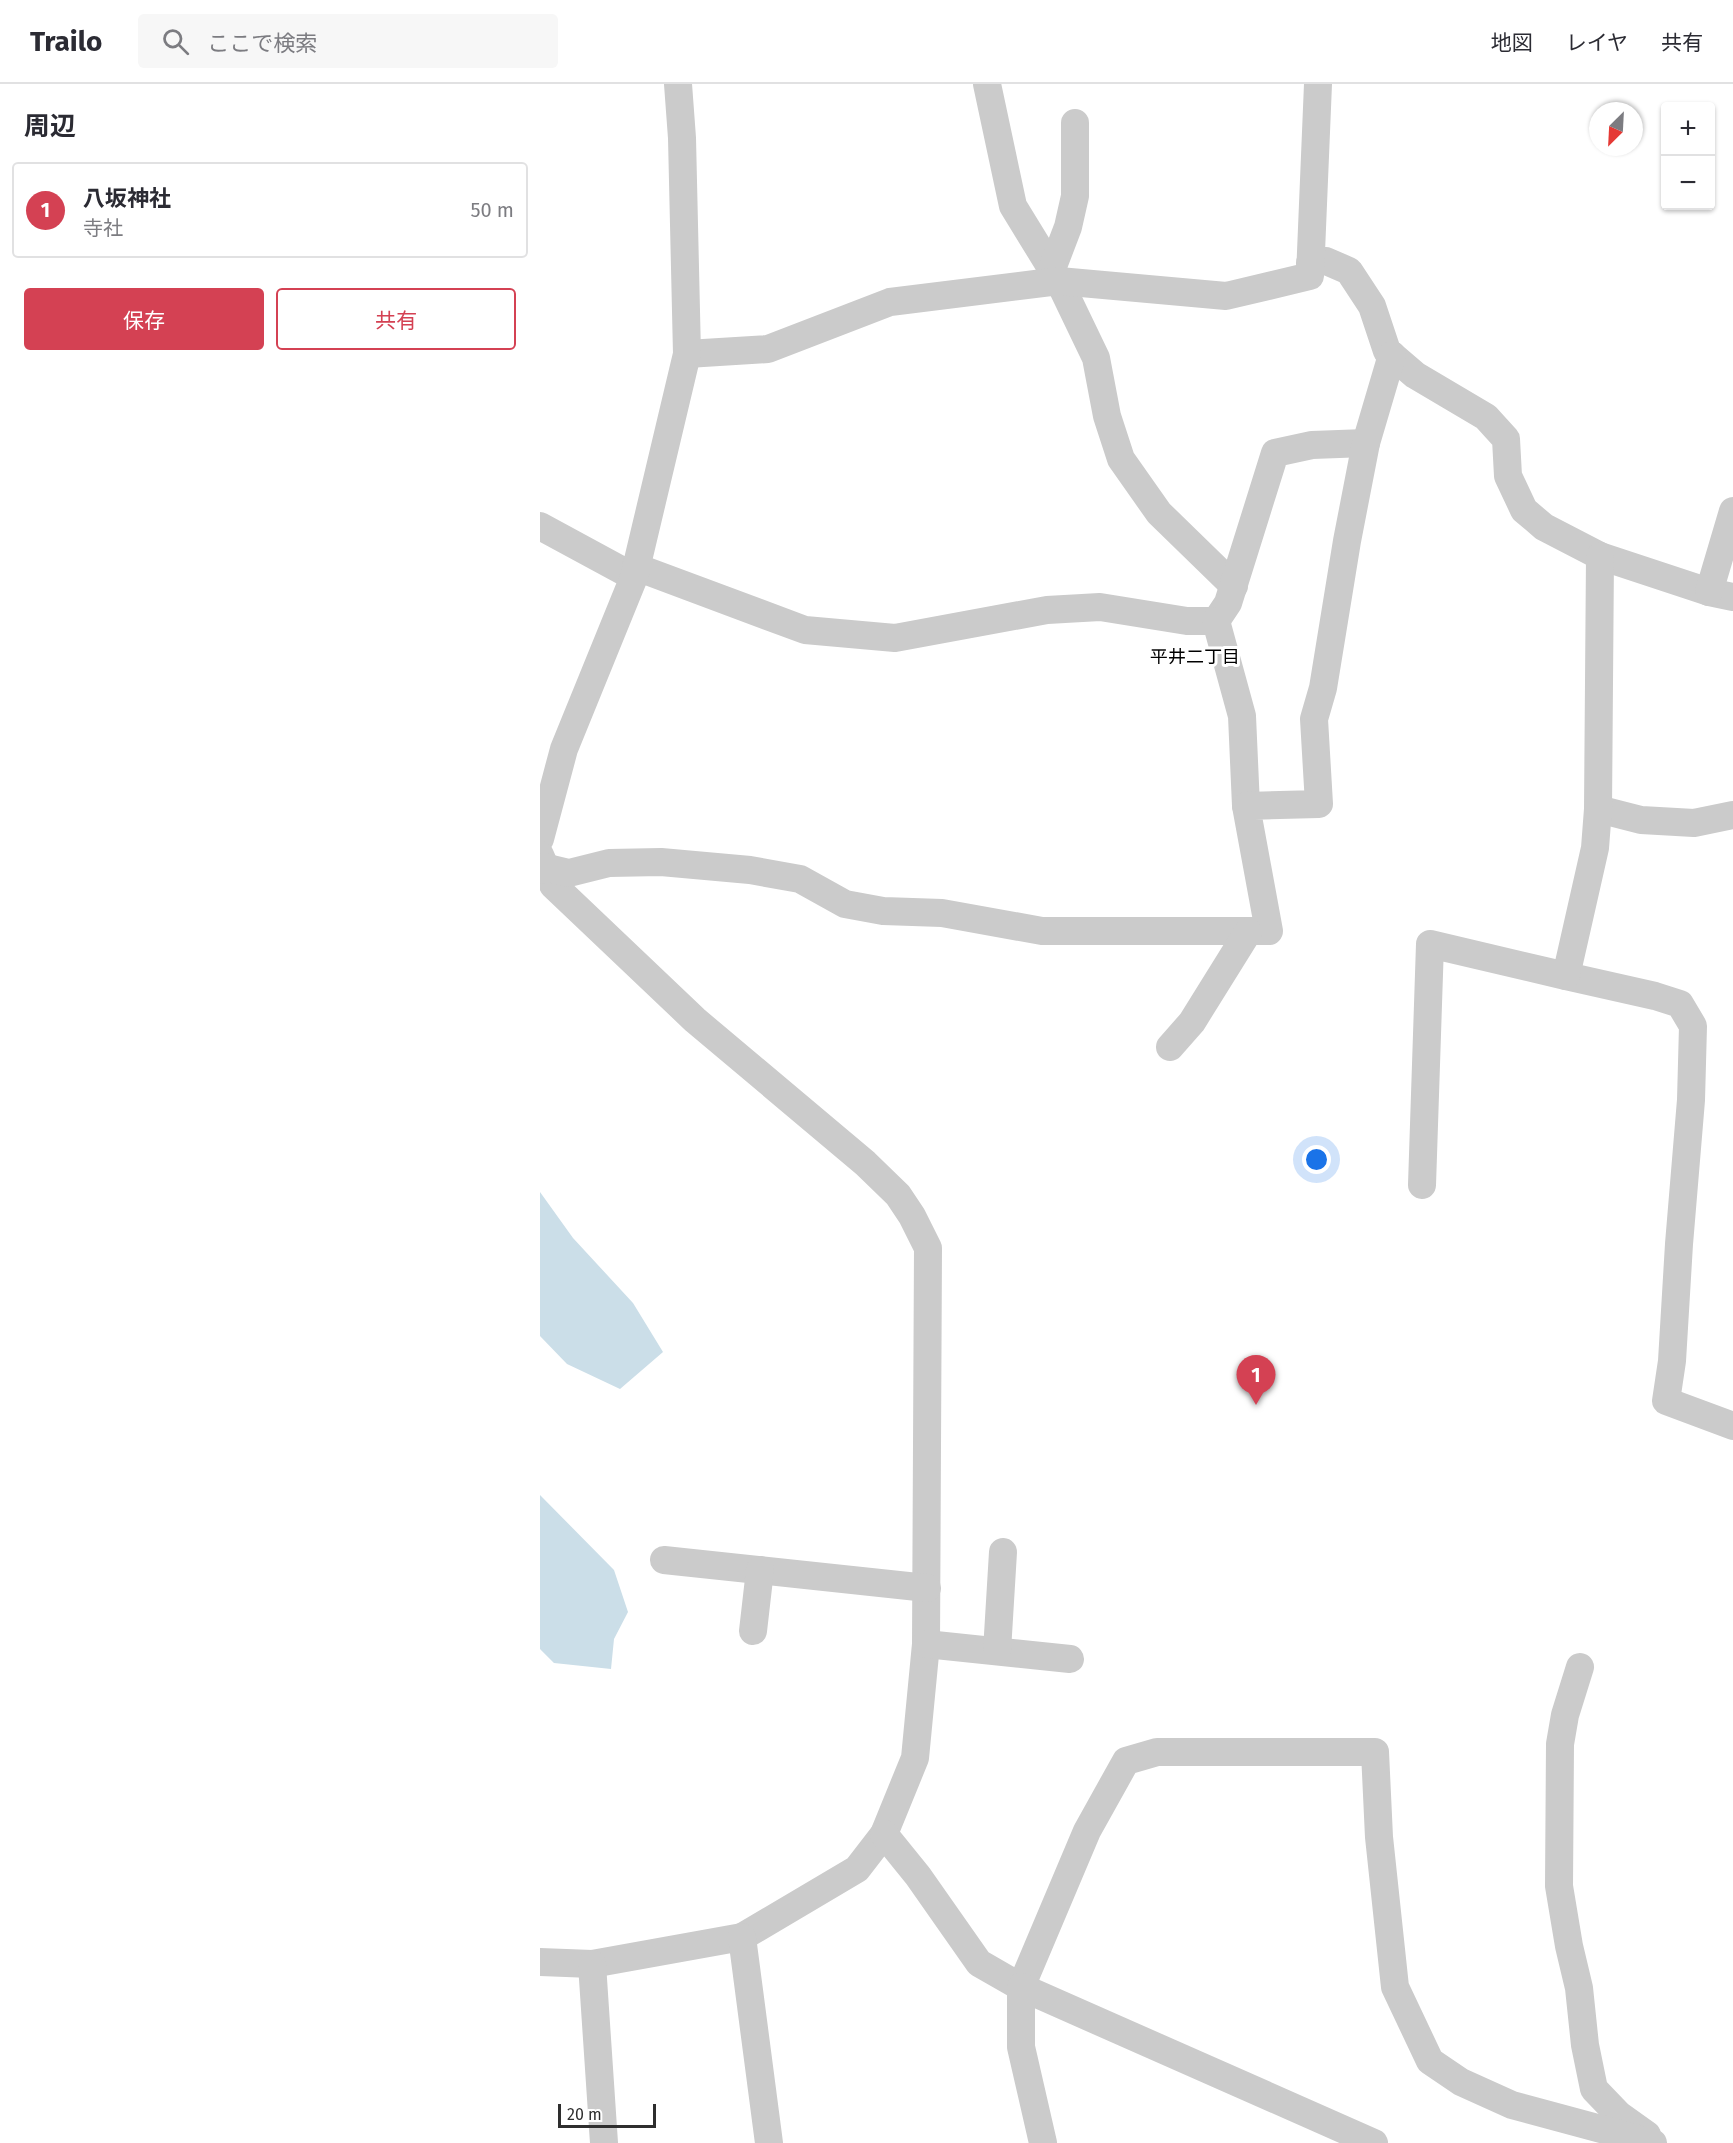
<!DOCTYPE html>
<html lang="ja">
<meta charset="utf-8">
<style>
:root{--surface:#fff;--page:#f7f7f7;--text:#2b2b33;--muted:#7c7c81;--line:#e1e1e2;--accent:#d44153}
body{margin:0;font-family:"Fira Sans","Noto Sans JP",sans-serif;background:var(--page);color:var(--text)}
.controls{position:absolute;right:18px;top:18px;display:grid;overflow:hidden;border-radius:6px;box-shadow:0 2px 4px #0004}
.controls button{width:54px;height:54px;display:grid;place-items:center;padding:0;border:0;border-bottom:2px solid var(--line);background:var(--surface);color:var(--text);font:30px sans-serif}
.compass{position:absolute;left:1049px;top:18px;width:54px;height:54px;border-radius:50%;background:var(--surface);box-shadow:0 2px 4px #0004;rotate:204deg}
.scale{position:absolute;left:18px;bottom:15px;width:98px;box-sizing:border-box;padding-left:6px;border:3px solid #2e2e2e;border-top:0;font-size:16px;line-height:21px;white-space:nowrap;color:#2e2e2e;-webkit-text-stroke:4px #fff;paint-order:stroke}
.you{position:absolute;left:777px;top:1076px;width:21px;height:21px;margin:-15px;border:4px solid #fff;border-radius:50%;background:#1a73e8;box-shadow:0 0 0 9px #1a73e833}
.badge{display:grid;place-items:center;width:39px;height:39px;border-radius:50%;background:var(--accent);color:#fff;font-size:20px;font-weight:700}
.pin{position:absolute;translate:-50% -50px;filter:drop-shadow(0 2px 3px #0008)}
.pin::after{content:'';position:absolute;top:32px;width:21px;height:18px;background:inherit;clip-path:polygon(0 0,100% 0,50% 100%)}
.list{margin:0;padding:0;list-style:none}
h2{display:flex;justify-content:space-between;align-items:center;height:78px;margin:0;padding:0 24px;font-size:26px}
h2 small{font-size:20px;font-weight:400;color:var(--muted)}
.list li{display:grid;grid-template-columns:39px 1fr auto;gap:18px;align-items:center;box-sizing:border-box;height:96px;margin:0 12px 12px;padding:0 12px;border:2px solid var(--line);border-radius:6px}
.list b{display:block;font-size:22px;white-space:nowrap}
.list p{margin:0;font-size:20px;white-space:nowrap;color:var(--muted)}
.list em{font-size:20px;font-style:normal;color:var(--muted)}
.actions{display:flex;gap:12px;padding:18px 24px}
.actions a{flex:1;padding:14px 0;border:2px solid var(--accent);border-radius:6px;text-align:center;font-size:21px;color:var(--accent)}
.actions .main{background:var(--accent);color:#fff}
.icon{flex:none;width:33px;height:33px;fill:none;stroke:currentColor;stroke-width:2;stroke-linecap:round;stroke-linejoin:round}
.map{position:relative;flex:none;width:1193px;height:2059px;overflow:hidden}
header{display:flex;align-items:center;gap:36px;box-sizing:border-box;height:84px;padding:0 30px;background:var(--surface);border-bottom:2px solid var(--line)}
header strong{font-size:28px}
nav{display:flex;gap:33px;margin-inline-start:auto;font-size:21px}
.search{width:420px;height:54px;background:var(--page);display:flex;align-items:center;gap:15px;box-sizing:border-box;padding:0 21px;border-radius:6px;color:var(--muted);font-size:22px}
main{display:flex}
aside{flex:1;background:var(--surface)}
.map>svg:first-child{display:block}
.water{fill:#cbdee8}
.lines{fill:none;stroke-linecap:round;stroke-linejoin:round}
.street{stroke:#cbcbcb;stroke-width:28}
.labels{text-anchor:middle;stroke-width:6;stroke-linejoin:round;paint-order:stroke}
.neighbourhood-label{font-size:18px;fill:#000;stroke:#fff}
</style>
<header>
<strong>Trailo</strong>
<div class="search"><svg class="icon" aria-label="search" viewBox="0 0 24 24"><circle cx="10" cy="10" r="6"/><path d="M15 15l6 6"/></svg>ここで検索</div>
<nav><a>地図</a><a>レイヤ</a><a>共有</a></nav>
</header>
<main>
<aside>
<h2>周辺<small></small></h2>
<ul class="list">
<li><span class="badge">1</span><div><b>八坂神社</b><p>寺社</p></div><em>50 m</em></li>
</ul>
<div class="actions"><a class="main">保存</a><a>共有</a></div>
</aside>
<div class="map">
<svg width="1193" height="2059" viewBox="0 0 1193 2059">
<rect width="100%" height="100%" fill="#fff"/>
<g class="water">
<polygon points="0,1108 33,1154 93,1219 123,1268 80,1305 27,1280 0,1252"/>
<polygon points="0,1411 74,1486 88,1528 74,1555 71,1585 14,1579 0,1565"/>
</g>
<g class="lines">
<g class="street">
<polyline points="447,0 473,122 519,197 556,274 567,332 581,375 619,429 694,502"/>
<polyline points="770,179 786,177 809,187 832,222 847,267 875,291 946,333 966,355 968,392 984,426 1004,443 1060,472 1169,508 1193,513"/>
<polyline points="512,185 528,143 535,112 535,39"/>
<polyline points="147,270 228,265 350,218 519,197 686,212 770,192 778,0"/>
<polyline points="0,442 94,493"/>
<polyline points="96,483 265,546 355,554 507,526 560,523 647,537 676,537 688,519 735,369 772,361 826,359"/>
<polyline points="1169,508 1193,427"/>
<polyline points="676,537 702,632 706,722"/>
<polyline points="1058,725 1101,736 1154,739 1193,731"/>
<polyline points="0,755 24,665 94,493 147,270 142,54 138,0"/>
<polyline points="0,771 13,801 155,936 325,1079 358,1111 372,1132 388,1164 386,1560 375,1674 344,1750 317,1785 202,1853 52,1880 0,1878"/>
<polyline points="0,786 4,783 29,789 69,779 121,778 210,786 260,795 305,820 343,827 402,829 502,847 729,847 706,722 779,720 774,635 783,604 807,457 826,359 852,271"/>
<polyline points="1026,892 1115,912 1140,920 1153,942 1151,1016 1139,1160 1132,1277 1126,1317 1193,1342"/>
<polyline points="630,963 652,938 708,848"/>
<polyline points="882,1101 890,860 1026,892 1055,764 1058,725 1060,472"/>
<polyline points="124,1476 387,1504"/>
<polyline points="213,1547 220,1486"/>
<polyline points="386,1560 530,1575"/>
<polyline points="457,1567 463,1468"/>
<polyline points="1040,1583 1025,1631 1020,1660 1019,1802 1029,1862 1039,1904 1045,1961 1054,2005 1079,2031 1107,2051"/>
<polyline points="344,1750 378,1792 439,1879 481,1903 547,1747 586,1677 617,1668 835,1668 839,1753 855,1903 890,1977 921,1998 972,2021 1113,2059"/>
<polyline points="202,1853 229,2059"/>
<polyline points="52,1880 64,2059"/>
<polyline points="503,2059 481,1963 481,1903 834,2059"/>
</g>
</g>
<g class="labels">
<g class="neighbourhood-label">
<text x="655" y="579">平井二丁目</text>
</g>
</g>
</svg>
<div class="controls">
<button>+</button>
<button>−</button>
</div>
<svg class="compass" viewBox="-18 -18 36 36"><path d="M0-13l5 13h-10z" fill="#e53935"/><path d="M0 13l5-13h-10z" fill="#7c7c81"/></svg>
<div class="scale">20 m</div>
<div class="you"></div>
<div class="pin badge" style="left:716px;top:1321px">1</div>
</div>
</main>
